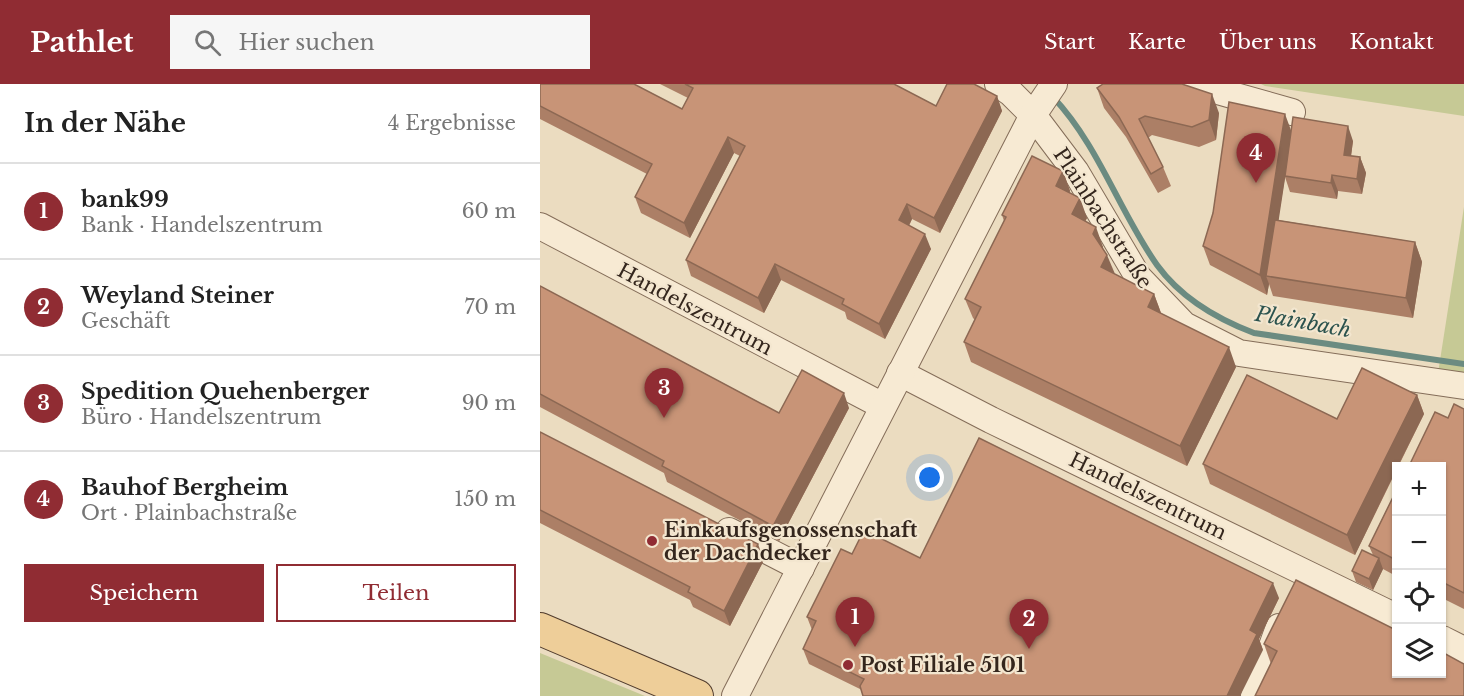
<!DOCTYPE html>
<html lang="de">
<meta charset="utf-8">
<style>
:root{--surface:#fff;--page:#f6f6f6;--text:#222;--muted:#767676;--line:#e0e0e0;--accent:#902c33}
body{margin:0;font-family:"Libre Baskerville",serif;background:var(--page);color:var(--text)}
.controls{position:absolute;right:18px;bottom:18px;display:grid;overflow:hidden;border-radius:0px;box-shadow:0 2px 4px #0004}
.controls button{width:54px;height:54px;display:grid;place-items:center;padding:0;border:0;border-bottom:2px solid var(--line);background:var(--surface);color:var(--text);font:30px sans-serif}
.you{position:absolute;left:390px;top:394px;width:21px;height:21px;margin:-15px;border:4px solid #fff;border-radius:50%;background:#1a73e8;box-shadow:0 0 0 9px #1a73e833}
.badge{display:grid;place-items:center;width:39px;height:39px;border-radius:50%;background:var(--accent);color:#fff;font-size:20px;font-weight:700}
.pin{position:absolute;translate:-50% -50px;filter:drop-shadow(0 2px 3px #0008)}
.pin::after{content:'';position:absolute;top:32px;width:21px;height:18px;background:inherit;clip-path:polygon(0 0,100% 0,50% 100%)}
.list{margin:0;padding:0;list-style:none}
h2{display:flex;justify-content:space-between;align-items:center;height:78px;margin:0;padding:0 24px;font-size:26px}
h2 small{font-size:20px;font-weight:400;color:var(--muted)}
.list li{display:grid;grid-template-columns:39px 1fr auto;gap:18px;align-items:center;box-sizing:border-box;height:96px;padding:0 24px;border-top:2px solid var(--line)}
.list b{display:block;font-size:22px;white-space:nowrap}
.list p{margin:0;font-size:20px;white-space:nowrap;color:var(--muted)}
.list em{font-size:20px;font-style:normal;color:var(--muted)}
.actions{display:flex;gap:12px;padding:18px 24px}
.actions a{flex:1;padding:14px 0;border:2px solid var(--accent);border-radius:0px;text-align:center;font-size:21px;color:var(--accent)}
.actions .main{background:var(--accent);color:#fff}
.icon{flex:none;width:33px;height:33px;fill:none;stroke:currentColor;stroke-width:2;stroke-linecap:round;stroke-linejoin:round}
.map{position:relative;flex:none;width:924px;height:612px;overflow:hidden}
header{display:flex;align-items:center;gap:36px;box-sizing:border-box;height:84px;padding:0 30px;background:var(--accent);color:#fff}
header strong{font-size:28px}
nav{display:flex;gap:33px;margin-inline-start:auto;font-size:21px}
.search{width:420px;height:54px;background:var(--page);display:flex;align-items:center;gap:15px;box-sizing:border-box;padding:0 21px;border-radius:0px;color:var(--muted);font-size:22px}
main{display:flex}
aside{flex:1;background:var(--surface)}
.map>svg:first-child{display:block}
.green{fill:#c6c995}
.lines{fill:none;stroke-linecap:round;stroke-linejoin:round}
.stream{stroke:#6b8b81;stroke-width:6}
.minor-casing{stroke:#846d59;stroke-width:28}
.major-casing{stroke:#513c2d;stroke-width:34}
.minor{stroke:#f7ead3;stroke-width:26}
.major{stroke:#eece99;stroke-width:32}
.wall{fill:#ac7f66}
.shaded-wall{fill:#8c6853}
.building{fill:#c89477;stroke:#8c6853;stroke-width:1.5}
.poi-dot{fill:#902c33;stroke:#f3e6cf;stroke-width:2}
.labels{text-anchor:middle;stroke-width:4.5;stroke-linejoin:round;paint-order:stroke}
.street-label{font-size:20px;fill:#34261d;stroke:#f3e6cf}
.poi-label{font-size:20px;font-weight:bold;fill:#34261d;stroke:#f3e6cf;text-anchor:start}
.water-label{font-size:21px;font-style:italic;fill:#2c534e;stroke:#f3e6cf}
</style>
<header>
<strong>Pathlet</strong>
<div class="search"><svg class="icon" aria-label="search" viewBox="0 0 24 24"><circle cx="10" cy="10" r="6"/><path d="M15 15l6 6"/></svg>Hier suchen</div>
<nav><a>Start</a><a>Karte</a><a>Über uns</a><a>Kontakt</a></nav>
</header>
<main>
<aside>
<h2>In der Nähe<small>4 Ergebnisse</small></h2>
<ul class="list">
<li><span class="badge">1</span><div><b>bank99</b><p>Bank · Handelszentrum</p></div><em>60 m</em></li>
<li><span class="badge">2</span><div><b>Weyland Steiner</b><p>Geschäft</p></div><em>70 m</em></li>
<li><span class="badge">3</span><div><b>Spedition Quehenberger</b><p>Büro · Handelszentrum</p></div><em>90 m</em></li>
<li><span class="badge">4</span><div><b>Bauhof Bergheim</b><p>Ort · Plainbachstraße</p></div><em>150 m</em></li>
</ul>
<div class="actions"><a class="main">Speichern</a><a>Teilen</a></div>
</aside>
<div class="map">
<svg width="924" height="612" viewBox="0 0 924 612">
<rect width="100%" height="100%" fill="#ebdcc0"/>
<g class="green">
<polygon points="721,0 924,0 924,32 725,2"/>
<polygon points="924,123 924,293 898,289"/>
<polygon points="0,569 105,612 0,612"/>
</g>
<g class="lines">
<path class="stream" d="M513,13C559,62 579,127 617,181C641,214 677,235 714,249L924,280"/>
<g class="minor-casing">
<g id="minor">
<polyline points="458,0 471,9 493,31 536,88 598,193 644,241 699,269 924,302"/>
<polyline points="653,0 752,28"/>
<polyline points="0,142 343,322"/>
<polyline points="360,289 451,336 856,533"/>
<polyline points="189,447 261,484"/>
<polyline points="902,555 924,566"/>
<polyline points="195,612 493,31 514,0"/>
<polyline points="714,612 739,543"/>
</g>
</g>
<g class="major-casing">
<polyline id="major" points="0,545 157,612"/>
</g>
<use href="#minor" class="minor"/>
<use href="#major" class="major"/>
</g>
<g class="wall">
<polygon points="0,0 142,25 148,14 120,0 354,0 396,22 457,12 462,27 400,149 372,135 369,142 391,165 345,255 307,235 305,228 241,196 224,229 151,192 146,176 200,72 194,69 150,154 101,129 95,113 107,90 0,35"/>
<polygon points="557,4 679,29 676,56 659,63 612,51 608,54 623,83 631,102 618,109 586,53 564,24"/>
<polygon points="751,48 813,57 811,72 820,73 826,89 822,110 798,107 797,115 750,108 745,93 738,136 875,158 882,178 873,234 733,212 729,200 727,211 670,181 663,162"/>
<polygon points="523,87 530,107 529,109 547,134 545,137 563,163 563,164 574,190 614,210 621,229 696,283 647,382 431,278 424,258 435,236 433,234 425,215 464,137 462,131"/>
<polygon points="0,202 239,329 309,324 239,457 127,398 124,389 0,323"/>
<polygon points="877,311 884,330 815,471 670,400 663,380 797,335"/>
<polygon points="924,325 924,525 902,514 902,382"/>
<polygon points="0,348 224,476 190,542 153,523 150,516 0,439"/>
<polygon points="856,407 856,492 843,485 833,506 816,498 812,487 833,471 829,462"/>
<polygon points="312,470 380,474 739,514 719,555 723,566 322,606 269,580 263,565 272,546 267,533"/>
<polygon points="724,560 924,580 731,580"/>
</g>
<g class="shaded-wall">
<polygon points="672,10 679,29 676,56 669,36"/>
<polygon points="457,12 462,27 400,149 394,134"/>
<polygon points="745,30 752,49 730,193 726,192 729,200 727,211 720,191"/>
<polygon points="808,42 813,57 809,87 804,71"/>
<polygon points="188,53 194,69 150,154 144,139"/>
<polygon points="820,73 826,89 822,110 817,95"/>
<polygon points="523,87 530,107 523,122 516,102"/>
<polygon points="792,91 798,107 797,115 791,99"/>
<polygon points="540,114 547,134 539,150 532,130"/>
<polygon points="367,120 372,135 364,151 359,136"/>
<polygon points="556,143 563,163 560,170 553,150"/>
<polygon points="385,150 391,165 345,255 339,240"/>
<polygon points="875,158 882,178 873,234 866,214"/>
<polygon points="567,171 575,190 561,183"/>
<polygon points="235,180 241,196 224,229 218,214"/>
<polygon points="614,210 621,229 608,223"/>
<polygon points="689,263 696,283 647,382 640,362"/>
<polygon points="304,309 309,324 239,457 233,442"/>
<polygon points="877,311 884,330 858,382 856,382 856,386 815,471 807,451"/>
<polygon points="218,460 224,476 190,542 184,527"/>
<polygon points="839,474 843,485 833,506 829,495"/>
<polygon points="733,499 739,514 719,555 723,566 700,612 687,612 710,546"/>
</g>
<g class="building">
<polygon points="0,0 94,0 142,25 153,4 145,0 354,0 396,22 407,0 434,0 457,12 394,134 367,120 359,136 385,150 339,240 302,220 304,215 235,180 218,214 146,176 205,62 188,53 144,139 95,113 112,80 0,22"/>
<polygon points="563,0 642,0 672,10 669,36 652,43 605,32 599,35 623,83 611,90 579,33 557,4"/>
<polygon points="689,18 745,30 720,191 663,162 673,129"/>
<polygon points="753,33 808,42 804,71 820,73 817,95 792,91 791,99 745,92"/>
<polygon points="492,72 523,87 516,102 540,114 532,130 556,143 553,150 567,171 561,183 614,210 608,223 689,263 640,362 424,258 441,223 425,215 466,133 462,131"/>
<polygon points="735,136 875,158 866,214 726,192"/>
<polygon points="0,202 239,329 262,286 304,309 233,442 122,382 124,377 0,310"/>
<polygon points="822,284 877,311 807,451 663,380 707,291 797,335"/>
<polygon points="914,320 924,325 924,509 902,498 902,382 869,382 895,328 908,334"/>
<polygon points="0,348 218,460 184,527 148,508 150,503 0,426"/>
<polygon points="439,354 733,499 710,546 717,550 687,612 323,612 320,602 324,595 263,565 276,537 267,533 301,465 312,470 324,446 380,474"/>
<polygon points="856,407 856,476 829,462"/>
<polygon points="822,466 839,474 829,495 812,487"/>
<polygon points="756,496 856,546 856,590 902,590 902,568 924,580 924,612 715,612 737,567 724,560"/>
</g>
<g class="poi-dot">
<circle cx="112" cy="457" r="6"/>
<circle cx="308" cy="581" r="6"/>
</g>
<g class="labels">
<g class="street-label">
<text transform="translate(563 134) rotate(57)" y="7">Plainbachstraße</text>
<text transform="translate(155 225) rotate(28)" y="7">Handelszentrum</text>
<text transform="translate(608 412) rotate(26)" y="7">Handelszentrum</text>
</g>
<g class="poi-label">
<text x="124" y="453">Einkaufsgenossenschaft<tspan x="124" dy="23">der Dachdecker</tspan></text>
<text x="320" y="588">Post Filiale 5101</text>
</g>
<g class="water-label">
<text transform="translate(763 238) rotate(10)" y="7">Plainbach</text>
</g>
</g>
</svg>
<div class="controls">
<button>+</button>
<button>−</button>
<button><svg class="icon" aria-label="locate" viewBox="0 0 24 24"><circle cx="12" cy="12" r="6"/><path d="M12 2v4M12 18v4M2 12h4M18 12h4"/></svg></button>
<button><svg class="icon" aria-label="layers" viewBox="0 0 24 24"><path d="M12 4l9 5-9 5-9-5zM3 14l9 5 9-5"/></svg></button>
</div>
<div class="you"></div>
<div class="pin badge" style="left:315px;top:563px">1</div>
<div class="pin badge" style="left:489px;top:565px">2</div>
<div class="pin badge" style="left:124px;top:334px">3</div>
<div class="pin badge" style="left:716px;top:99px">4</div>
</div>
</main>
